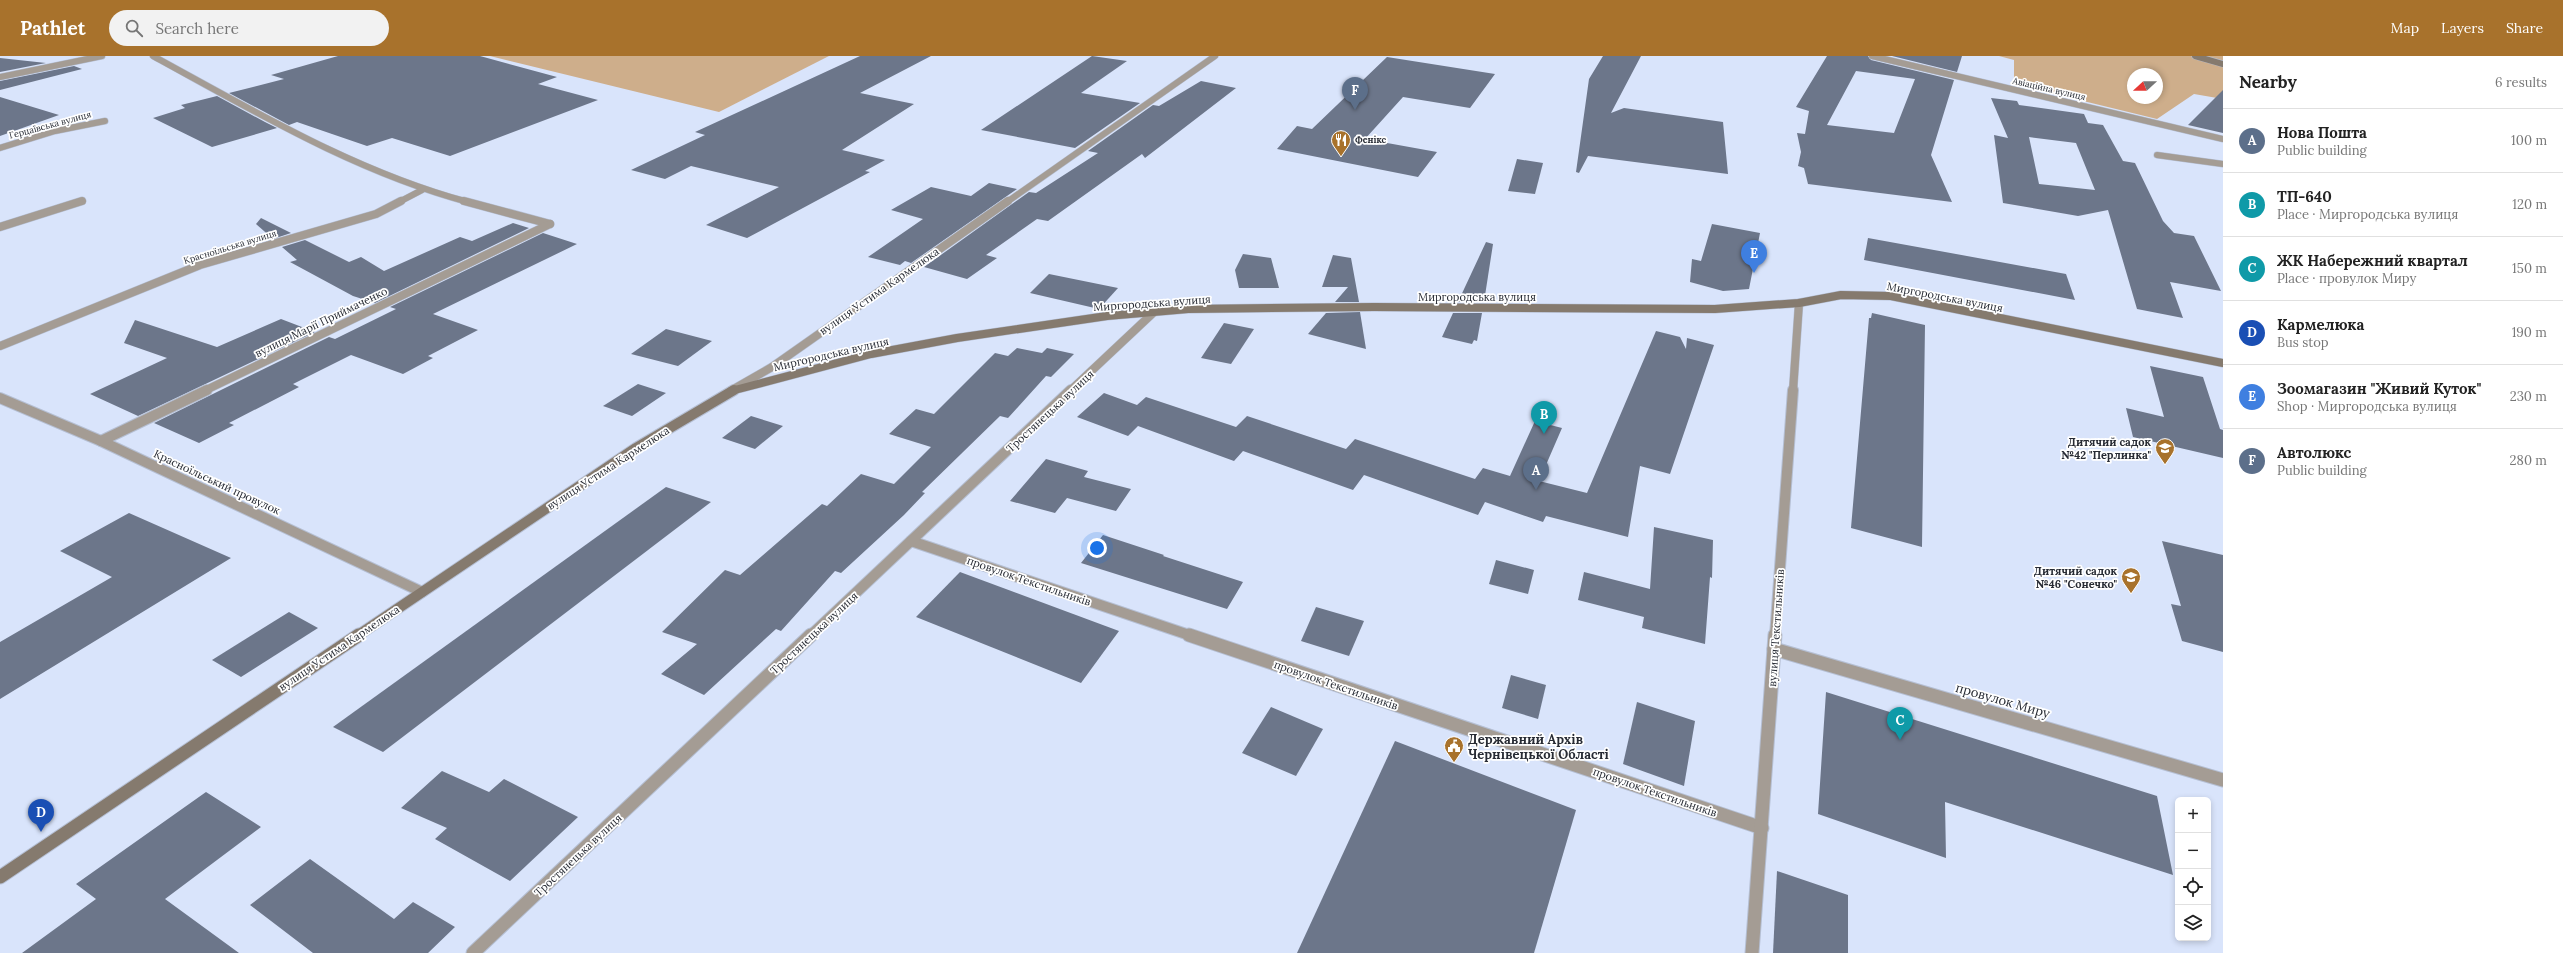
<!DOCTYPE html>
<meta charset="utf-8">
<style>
:root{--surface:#fff;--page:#f2f2f2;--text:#222;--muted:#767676;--line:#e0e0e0;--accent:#a8722c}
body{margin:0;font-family:Lora,serif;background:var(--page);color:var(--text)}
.controls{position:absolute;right:12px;bottom:12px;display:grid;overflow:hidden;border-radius:6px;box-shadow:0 2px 6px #0003}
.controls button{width:36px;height:36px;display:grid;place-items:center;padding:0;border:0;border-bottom:1px solid var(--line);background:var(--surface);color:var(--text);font:20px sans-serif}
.compass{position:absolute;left:2127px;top:12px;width:36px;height:36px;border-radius:50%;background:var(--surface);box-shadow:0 2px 6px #0003;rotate:249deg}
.you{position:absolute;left:1097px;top:492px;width:14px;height:14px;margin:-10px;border:3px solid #fff;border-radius:50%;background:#1a73e8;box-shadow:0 0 0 6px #1a73e833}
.badge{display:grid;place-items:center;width:26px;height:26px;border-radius:50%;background:var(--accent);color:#fff;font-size:13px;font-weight:700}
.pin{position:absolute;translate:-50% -33px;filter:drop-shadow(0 1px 2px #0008)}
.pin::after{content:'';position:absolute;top:21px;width:14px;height:12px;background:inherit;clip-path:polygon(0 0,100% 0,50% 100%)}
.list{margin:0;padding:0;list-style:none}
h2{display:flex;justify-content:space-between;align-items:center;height:52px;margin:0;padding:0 16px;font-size:17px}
h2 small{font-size:13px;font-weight:400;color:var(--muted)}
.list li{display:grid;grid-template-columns:26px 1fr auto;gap:12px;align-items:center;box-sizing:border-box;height:64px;padding:0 16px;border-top:1px solid var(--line)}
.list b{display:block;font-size:15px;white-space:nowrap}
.list p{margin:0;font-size:13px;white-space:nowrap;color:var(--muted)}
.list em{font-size:13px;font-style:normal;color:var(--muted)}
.icon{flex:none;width:22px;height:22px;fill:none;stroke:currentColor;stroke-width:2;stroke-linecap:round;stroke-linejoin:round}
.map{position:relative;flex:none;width:2223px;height:897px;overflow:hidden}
header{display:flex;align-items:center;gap:24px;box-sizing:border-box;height:56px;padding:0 20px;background:var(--accent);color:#fff}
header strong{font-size:19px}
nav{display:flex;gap:22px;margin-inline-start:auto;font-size:14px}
.search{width:280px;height:36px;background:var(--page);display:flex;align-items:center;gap:10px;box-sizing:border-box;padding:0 14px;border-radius:22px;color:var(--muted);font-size:15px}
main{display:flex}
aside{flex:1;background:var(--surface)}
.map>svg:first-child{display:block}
.green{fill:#ceae8b;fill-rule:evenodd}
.building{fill:#6c768a;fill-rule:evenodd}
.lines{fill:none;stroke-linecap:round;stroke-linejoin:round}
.street-far3-casing{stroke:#b5bfd3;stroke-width:7}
.street-far2-casing{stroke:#b5bfd3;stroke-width:9}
.street-far1-casing{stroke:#b5bfd3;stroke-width:12}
.street-casing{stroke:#b5bfd3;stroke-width:15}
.secondary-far3-casing{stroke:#b5bfd3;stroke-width:7}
.secondary-far2-casing{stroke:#b5bfd3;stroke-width:9}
.secondary-far1-casing{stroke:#b5bfd3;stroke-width:12}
.secondary-casing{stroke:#b5bfd3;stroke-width:15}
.street-far3{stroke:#a49c94;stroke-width:6}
.street-far2{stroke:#a49c94;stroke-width:8}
.street-far1{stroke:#a49c94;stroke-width:10}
.street{stroke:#a49c94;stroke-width:13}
.secondary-far3{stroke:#857a6e;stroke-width:6}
.secondary-far2{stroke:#857a6e;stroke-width:8}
.secondary-far1{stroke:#857a6e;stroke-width:10}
.secondary{stroke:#857a6e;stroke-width:13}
.labels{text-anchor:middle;stroke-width:3.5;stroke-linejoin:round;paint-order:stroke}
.far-street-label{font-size:9px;fill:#272b34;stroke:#fff}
.far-poi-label{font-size:9px;font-weight:bold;fill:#272b34;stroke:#fff;text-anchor:start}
.street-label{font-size:11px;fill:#272b34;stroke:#fff}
.poi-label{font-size:11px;font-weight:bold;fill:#272b34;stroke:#fff;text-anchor:end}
.near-street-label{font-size:13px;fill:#272b34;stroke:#fff}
.near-poi-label{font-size:13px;font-weight:bold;fill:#272b34;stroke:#fff;text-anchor:start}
</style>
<header>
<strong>Pathlet</strong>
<div class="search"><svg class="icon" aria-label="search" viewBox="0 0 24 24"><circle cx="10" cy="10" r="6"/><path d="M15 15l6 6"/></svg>Search here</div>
<nav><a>Map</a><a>Layers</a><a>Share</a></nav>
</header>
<main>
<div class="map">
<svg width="2223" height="897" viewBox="0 0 2223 897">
<rect width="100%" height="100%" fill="#d9e4fb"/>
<g class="green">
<polygon points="490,0 829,0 719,56"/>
<path d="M1999,0H2223V43L2194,38L2157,63L2014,28V4ZM2133,18H2157V42H2133Z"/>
</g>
<g class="building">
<polygon points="338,0 480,0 557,21 538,28 598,44 450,100 392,82 367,90 297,66 289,69 229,37 284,23 271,19"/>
<polygon points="860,0 931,0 860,37 914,48 842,94 885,104 865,115 870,116 747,182 706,169 779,131 691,110 665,123 631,114 705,79 695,76"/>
<polygon points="1092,0 1127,5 1081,37 1140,47 1075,92 981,74"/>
<polygon points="1603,0 1641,0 1611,57 1624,52 1723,66 1728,118 1588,100 1579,117 1576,116 1589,23"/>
<path d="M1827,0H1868L1871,4L1954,24L1931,99L1952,146L1808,128L1804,112L1798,110L1801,96L1797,77L1805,78L1809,55L1796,51ZM1856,15L1915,23L1894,77L1827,69Z"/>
<polygon points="1892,0 1962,0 1957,16"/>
<polygon points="1387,1 1495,18 1470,52 1403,41 1365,83 1437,96 1418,121 1277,93 1297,70 1312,73"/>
<polygon points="0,2 46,7 0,16"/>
<polygon points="74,10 82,13 0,34 0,25"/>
<polygon points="1201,25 1236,32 1145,102 1142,98 1048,165 1037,163 986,199 997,202 967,223 924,211 1029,136 1036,137 1098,97 1088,95 1153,49 1159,50"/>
<polygon points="2223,34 2223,77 2188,69"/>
<polygon points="217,40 265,66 277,72 212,91 153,62 185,52 181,49"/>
<polygon points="0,41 59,59 0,80"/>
<path d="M1991,42L2017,45L2019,49L2084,58L2088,67L2103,69L2123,105L2135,107L2163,165L2174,177L2194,180L2221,235L2170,226L2183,262L2137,253L2108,154L2078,160L2003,147L1994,79L2008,82ZM2029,81L2076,87L2095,134L2039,128Z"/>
<polygon points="1517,103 1543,107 1535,138 1508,135"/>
<polygon points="989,127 1017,133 911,207 905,205 900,209 868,201 923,163 891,154 931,131 971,140"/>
<polygon points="261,162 291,177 273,183 256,168"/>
<polygon points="513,167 529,172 375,247 353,240 290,206 297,204 282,191 305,184 349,206 361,201 384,215 460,181 472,185"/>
<polygon points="1712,168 1760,177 1749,233 1723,235 1690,226 1692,203 1701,205"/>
<polygon points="543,177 577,188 433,258 478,274 428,300 433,302 403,318 351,299 293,328 299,331 229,367 234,369 199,387 154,367 329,281 335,283 396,253 390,251"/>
<polygon points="1868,182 2066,218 2075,244 1864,204"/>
<polygon points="1486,186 1493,188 1484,246 1458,246"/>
<polygon points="1243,198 1271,202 1279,232 1239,232 1235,214"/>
<polygon points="1333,199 1351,202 1359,246 1335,246 1348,231 1322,231"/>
<polygon points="1049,218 1118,232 1099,253 1030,237"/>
<polygon points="1360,256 1366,293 1308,278 1326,257"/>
<polygon points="1453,257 1482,257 1477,285 1474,284 1472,288 1442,281"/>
<polygon points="1872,257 1925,269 1922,491 1851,472 1869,262 1871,262"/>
<polygon points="281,263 315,276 138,360 90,338 167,302 124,287 135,264 217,291"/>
<polygon points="1224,267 1254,273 1231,308 1201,302"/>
<polygon points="666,273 712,285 678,310 631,298"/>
<polygon points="1656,275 1680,281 1686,293 1687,282 1714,289 1670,418 1640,410 1628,481 1546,460 1543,466 1485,446 1478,459 1364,419 1353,434 1243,395 1234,405 1138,370 1128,380 1077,361 1104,337 1137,349 1146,341 1236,371 1247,360 1346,393 1355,383 1475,423 1483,412 1510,420 1535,365 1562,372 1539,425 1587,437"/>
<polygon points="1017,292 1042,297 1047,292 1074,298 1051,321 1046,320 1008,362 1000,360 922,436 925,437 904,459 841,517 835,515 781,575 776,573 704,639 661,618 697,588 662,576 725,514 740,519 822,448 827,450 861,418 894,428 931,391 889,378 916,353 934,358 995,297 1008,300"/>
<polygon points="2150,310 2203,321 2220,373 2223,374 2223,402 2133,381 2126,352 2164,361"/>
<polygon points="638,328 666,337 632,360 603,350"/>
<polygon points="751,360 783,370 755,393 722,382"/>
<polygon points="1046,403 1088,415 1084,421 1131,433 1116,455 1067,442 1055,457 1010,445"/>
<polygon points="666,431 711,446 383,696 333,671"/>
<polygon points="129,457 231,502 0,643 0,586 112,521 60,495"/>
<polygon points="1654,471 1713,484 1712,522 1710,521 1705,588 1642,572 1644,561 1578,544 1584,516 1650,533"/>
<polygon points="1103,479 1164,499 1163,500 1243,526 1227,553 1081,507"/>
<polygon points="2162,485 2223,499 2223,596 2182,585 2171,548 2181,550"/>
<polygon points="1496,504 1534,514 1528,538 1489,528"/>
<polygon points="960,516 1119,575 1081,627 916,561"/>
<polygon points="1316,551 1364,565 1349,600 1301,585"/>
<polygon points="289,556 318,572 241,621 212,604"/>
<polygon points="1511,619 1546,629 1538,663 1502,652"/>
<polygon points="1826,636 2157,740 2173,819 1945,746 1946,802 1818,758"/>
<polygon points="1637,646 1695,665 1684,730 1623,708"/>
<polygon points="1271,651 1323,673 1296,720 1242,697"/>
<polygon points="1395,685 1576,754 1534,897 1297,897"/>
<polygon points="442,715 489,736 504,723 578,761 510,825 435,783 447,772 401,752"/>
<polygon points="206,736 261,771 165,843 239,897 22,897 96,843 76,828"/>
<polygon points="310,803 394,863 413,846 455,871 428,897 313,897 250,849"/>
<polygon points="1777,815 1848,839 1848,897 1773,897"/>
</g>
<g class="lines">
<g class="street-far3-casing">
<g id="street-far3">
<path d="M153,0C254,55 356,116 468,146"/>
<polyline points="1872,0 2223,83"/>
<polyline points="0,21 102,0"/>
<polyline points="0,92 55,75 105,65"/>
<polyline points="2157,99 2223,108"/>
<polyline points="78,146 82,145"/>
<polyline points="399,146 422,134"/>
<polyline points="1007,146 1215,0"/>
</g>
</g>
<g class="street-far2-casing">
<g id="street-far2">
<polyline points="464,145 550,168"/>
<polyline points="0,171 82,145"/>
<polyline points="0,290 200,209 376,158 401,145"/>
<polyline points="732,334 772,311 1008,145"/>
<polyline points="204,335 550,168"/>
<polyline points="1070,335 1154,256"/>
<polyline points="1793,335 1799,247"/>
</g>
</g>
<g class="street-far1-casing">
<g id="street-far1">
<polyline points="0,342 101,385 422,536"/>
<polyline points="101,385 207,334"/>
<polyline points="911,485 1192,580"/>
<polyline points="810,580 1071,334"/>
<polyline points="1775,580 1793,334"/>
</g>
</g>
<g class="street-casing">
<g id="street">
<polyline points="1189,579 1762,772"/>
<polyline points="1774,593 2223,724"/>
<polyline points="473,897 811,579"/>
<polyline points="1752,897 1775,579"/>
</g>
</g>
<g class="secondary-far3-casing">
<polyline id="secondary-far3" points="2195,0 2223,8"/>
</g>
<g class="secondary-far2-casing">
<polyline id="secondary-far2" points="731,335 871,298 957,282 1107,260 1188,253 1374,251 1715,253 1799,247 1841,239 1891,240 2223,307"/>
</g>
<g class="secondary-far1-casing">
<polyline id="secondary-far1" points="357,580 636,392 734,334"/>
</g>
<g class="secondary-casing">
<polyline id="secondary" points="0,821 359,579"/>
</g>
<use href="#street-far3" class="street-far3"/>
<use href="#street-far2" class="street-far2"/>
<use href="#street-far1" class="street-far1"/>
<use href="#street" class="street"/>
<use href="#secondary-far3" class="secondary-far3"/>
<use href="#secondary-far2" class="secondary-far2"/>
<use href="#secondary-far1" class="secondary-far1"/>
<use href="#secondary" class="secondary"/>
</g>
<defs>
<g id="restaurant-pin" transform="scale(1)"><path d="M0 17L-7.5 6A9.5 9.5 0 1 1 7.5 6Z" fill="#a8722c" stroke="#fff"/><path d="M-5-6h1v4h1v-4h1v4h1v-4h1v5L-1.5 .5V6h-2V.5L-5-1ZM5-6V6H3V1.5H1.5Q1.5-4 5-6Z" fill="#fff"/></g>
<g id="school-pin" transform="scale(1)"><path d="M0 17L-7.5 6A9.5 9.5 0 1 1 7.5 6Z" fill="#a8722c" stroke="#fff"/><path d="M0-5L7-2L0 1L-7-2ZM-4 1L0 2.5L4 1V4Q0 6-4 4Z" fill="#fff"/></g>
<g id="civic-pin" transform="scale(1)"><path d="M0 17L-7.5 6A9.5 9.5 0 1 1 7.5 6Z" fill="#a8722c" stroke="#fff"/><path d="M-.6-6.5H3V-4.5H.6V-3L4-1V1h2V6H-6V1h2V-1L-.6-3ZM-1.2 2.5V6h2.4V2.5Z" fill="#fff"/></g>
</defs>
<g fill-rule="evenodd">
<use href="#restaurant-pin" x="1341" y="84"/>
<use href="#school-pin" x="2165" y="392"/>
<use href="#school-pin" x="2131" y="521"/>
<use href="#civic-pin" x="1454" y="690"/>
</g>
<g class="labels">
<g class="far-street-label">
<text transform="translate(2049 33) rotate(13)" y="3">Авіаційна вулиця</text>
<text transform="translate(50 69) rotate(-15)" y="3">Герцаївська вулиця</text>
<text transform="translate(230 191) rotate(-17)" y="3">Красноїльська вулиця</text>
</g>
<g class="far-poi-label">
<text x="1355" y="87">Фенікс</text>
</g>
<g class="street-label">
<text transform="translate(879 235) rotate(-35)" y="4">вулиця Устима Кармелюка</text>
<text x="1477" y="245">Миргородська вулиця</text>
<text transform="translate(1945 241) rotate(11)" y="4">Миргородська вулиця</text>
<text transform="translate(1152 247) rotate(-4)" y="4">Миргородська вулиця</text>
<text transform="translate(321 266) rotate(-26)" y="4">вулиця Марії Приймаченко</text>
<text transform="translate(831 298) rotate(-13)" y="4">Миргородська вулиця</text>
<text transform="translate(1050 355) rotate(-43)" y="4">Тростянецька вулиця</text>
<text transform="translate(608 412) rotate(-33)" y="4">вулиця Устима Кармелюка</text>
<text transform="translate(217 426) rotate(25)" y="4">Красноїльський провулок</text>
<text transform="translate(1029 525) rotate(19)" y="4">провулок Текстильників</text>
<text transform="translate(1776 572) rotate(-86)" y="4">вулиця Текстильників</text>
<text transform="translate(814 577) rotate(-43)" y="4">Тростянецька вулиця</text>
<text transform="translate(339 592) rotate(-34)" y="4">вулиця Устима Кармелюка</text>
<text transform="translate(1336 629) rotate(19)" y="4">провулок Текстильників</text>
<text transform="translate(1655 736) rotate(19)" y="4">провулок Текстильників</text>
<text transform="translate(578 799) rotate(-43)" y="4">Тростянецька вулиця</text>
</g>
<g class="poi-label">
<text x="2151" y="390">Дитячий садок<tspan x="2151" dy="13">№42 "Перлинка"</tspan></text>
<text x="2117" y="519">Дитячий садок<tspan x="2117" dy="13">№46 "Сонечко"</tspan></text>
</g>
<g class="near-street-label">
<text transform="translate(2003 644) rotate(16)" y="5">провулок Миру</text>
</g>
<g class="near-poi-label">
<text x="1468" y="688">Державний Архів<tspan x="1468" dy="15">Чернівецької Області</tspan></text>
</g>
</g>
</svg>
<div class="controls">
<button>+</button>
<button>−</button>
<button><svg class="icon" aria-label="locate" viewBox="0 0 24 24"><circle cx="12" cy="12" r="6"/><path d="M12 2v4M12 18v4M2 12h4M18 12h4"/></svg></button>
<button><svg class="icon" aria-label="layers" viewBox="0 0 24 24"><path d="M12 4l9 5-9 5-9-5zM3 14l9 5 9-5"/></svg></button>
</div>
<svg class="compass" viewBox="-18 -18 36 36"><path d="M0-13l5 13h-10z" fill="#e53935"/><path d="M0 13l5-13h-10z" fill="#767676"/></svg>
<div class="you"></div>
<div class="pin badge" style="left:1536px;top:434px;background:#5c6f8a">A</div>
<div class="pin badge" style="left:1544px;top:378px;background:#0f9aa8">B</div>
<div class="pin badge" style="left:1900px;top:684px;background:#0f9aa8">C</div>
<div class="pin badge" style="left:41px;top:776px;background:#1a4fb4">D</div>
<div class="pin badge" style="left:1754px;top:217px;background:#3f7fe0">E</div>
<div class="pin badge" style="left:1355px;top:54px;background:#5c6f8a">F</div>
</div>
<aside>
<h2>Nearby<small>6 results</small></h2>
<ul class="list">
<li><span class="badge" style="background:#5c6f8a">A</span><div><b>Нова Пошта</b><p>Public building</p></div><em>100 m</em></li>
<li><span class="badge" style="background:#0f9aa8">B</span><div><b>ТП-640</b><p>Place · Миргородська вулиця</p></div><em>120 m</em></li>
<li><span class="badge" style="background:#0f9aa8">C</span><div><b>ЖК Набережний квартал</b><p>Place · провулок Миру</p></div><em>150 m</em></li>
<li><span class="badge" style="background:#1a4fb4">D</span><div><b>Кармелюка</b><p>Bus stop</p></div><em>190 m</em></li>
<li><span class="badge" style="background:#3f7fe0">E</span><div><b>Зоомагазин &quot;Живий Куток&quot;</b><p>Shop · Миргородська вулиця</p></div><em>230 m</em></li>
<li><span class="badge" style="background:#5c6f8a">F</span><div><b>Автолюкс</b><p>Public building</p></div><em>280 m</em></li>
</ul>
</aside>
</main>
